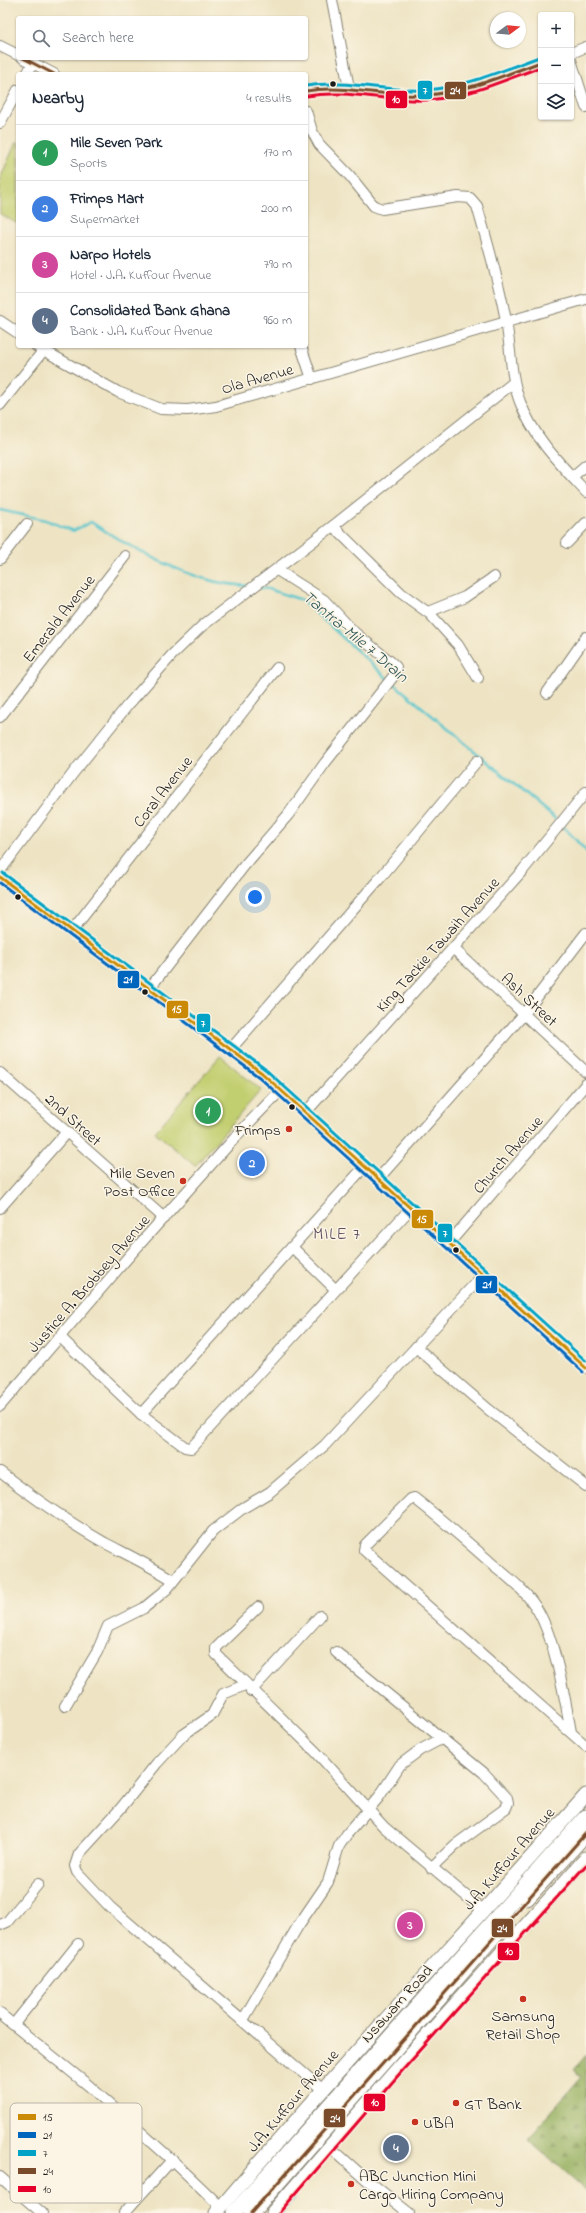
<!DOCTYPE html>
<meta charset="utf-8">
<style>
:root{--surface:#fff;--page:#f6f6f7;--text:#1f2937;--muted:#747a83;--line:#e0e1e3;--accent:#db2777}
body{margin:0;font-family:"Indie Flower",sans-serif;background:var(--page);color:var(--text)}
.controls{position:absolute;right:12px;top:12px;display:grid;overflow:hidden;border-radius:4px;box-shadow:0 1px 3px #0004}
.controls button{width:36px;height:36px;display:grid;place-items:center;padding:0;border:0;border-bottom:1px solid var(--line);background:var(--surface);color:var(--text);font:20px sans-serif}
.compass{position:absolute;left:490px;top:12px;width:36px;height:36px;border-radius:50%;background:var(--surface);box-shadow:0 1px 3px #0004;rotate:74deg}
.you{position:absolute;left:255px;top:897px;width:14px;height:14px;margin:-10px;border:3px solid #fff;border-radius:50%;background:#1a73e8;box-shadow:0 0 0 6px #1a73e833}
.badge{display:grid;place-items:center;width:26px;height:26px;border-radius:50%;background:var(--accent);color:#fff;font-size:13px;font-weight:700}
.pin{position:absolute;translate:-50% -50%;border:2px solid #fff;box-shadow:0 1px 4px #0006}
.list{margin:0;padding:0;list-style:none}
h2{display:flex;justify-content:space-between;align-items:center;height:52px;margin:0;padding:0 16px;font-size:17px}
h2 small{font-size:13px;font-weight:400;color:var(--muted)}
.list li{display:grid;grid-template-columns:26px 1fr auto;gap:12px;align-items:center;box-sizing:border-box;height:56px;padding:0 16px;border-top:1px solid var(--line)}
.list b{display:block;font-size:15px;white-space:nowrap}
.list p{margin:0;font-size:13px;white-space:nowrap;color:var(--muted)}
.list em{font-size:13px;font-style:normal;color:var(--muted)}
.icon{flex:none;width:22px;height:22px;fill:none;stroke:currentColor;stroke-width:2;stroke-linecap:round;stroke-linejoin:round}
.map{position:relative;flex:none;width:586px;height:2213px;overflow:hidden}
.search{position:absolute;background:var(--surface);box-shadow:0 1px 3px #0004;left:16px;top:16px;width:292px;height:44px;display:flex;align-items:center;gap:10px;box-sizing:border-box;padding:0 14px;border-radius:4px;color:var(--muted);font-size:15px}
.panel{position:absolute;background:var(--surface);box-shadow:0 1px 3px #0004;left:16px;top:72px;width:292px;height:276px;border-radius:4px}
.map>svg:first-child{display:block}
.forest{fill:url(#forest-firs);stroke:#5a6740}
.garden{fill:#c2cf71;stroke:#6f7646}
.lines{fill:none;stroke-linecap:round;stroke-linejoin:round}
.stream{stroke:#59c6cf;stroke-width:2.5}
.minor-casing{stroke:#858070;stroke-width:12}
.major-casing{stroke:#858070;stroke-width:15}
.highway-casing{stroke:#858070;stroke-width:17}
.minor{stroke:#fff;stroke-width:10}
.major{stroke:#fff;stroke-width:13}
.highway{stroke:#fff;stroke-width:15}
.bus-1-casing{stroke:#fcf5e5;stroke-width:6}
.bus-2-casing{stroke:#fcf5e5;stroke-width:6}
.bus-3-casing{stroke:#fcf5e5;stroke-width:6}
.bus-4-casing{stroke:#fcf5e5;stroke-width:6}
.bus-5-casing{stroke:#fcf5e5;stroke-width:6}
.bus-1{stroke:#cb8a06;stroke-width:3}
.bus-2{stroke:#0065bd;stroke-width:3}
.bus-3{stroke:#01a2c5;stroke-width:3}
.bus-4{stroke:#7a4b2a;stroke-width:3}
.bus-5{stroke:#e4002b;stroke-width:3}
.bus-dot{fill:#1c1c1c;stroke:#fcf5e5;stroke-width:1.5}
.poi-dot{fill:#c8321e;stroke:#fcf5e5;stroke-width:1.5}
.labels{text-anchor:middle;stroke-width:3;stroke-linejoin:round;paint-order:stroke}
.street-label{font-size:16px;fill:#1c1c1c;stroke:#fcf5e5}
.poi-label{font-size:16px;fill:#1c1c1c;stroke:#fcf5e5;text-anchor:start}
.water-label{font-size:17px;font-style:italic;fill:#31585b;stroke:#fcf5e5}
.neighbourhood-label{font-size:17px;letter-spacing:1px;fill:#5f5061;stroke:#fcf5e5}
.key{fill:#fcf5e5;stroke:#b9b4a9;stroke-width:1}
.key-label{font-size:11px;fill:#1c1c1c}
.line-badge{stroke:#fcf5e5;stroke-width:1.5}
.badge-label{font-size:11px;text-anchor:middle;font-weight:bold;fill:#fff}
</style>
<div class="map">
<svg width="586" height="2213" viewBox="0 0 586 2213">
<defs>
<pattern id="forest-firs" width="22" height="20" patternUnits="userSpaceOnUse"><rect width="22" height="20" fill="#99b263"/><path d="M5 1l3.5 6h-7zM16 11l3.5 6h-7z" fill="#839855"/></pattern>
</defs>
<rect width="100%" height="100%" fill="#fcf5e5"/>
<filter id="ink" filterUnits="userSpaceOnUse"><feTurbulence type="fractalNoise" baseFrequency=".025" numOctaves="2"/><feDisplacementMap in="SourceGraphic" scale="8" xChannelSelector="R" yChannelSelector="G"/><feConvolveMatrix kernelMatrix="1 2 1 2 8 2 1 2 1" color-interpolation-filters="sRGB"/></filter>
<filter id="wash" filterUnits="userSpaceOnUse"><feTurbulence type="fractalNoise" baseFrequency=".012" numOctaves="4" result="noise"/><feDisplacementMap in="SourceGraphic" scale="16" xChannelSelector="R" yChannelSelector="G"/><feGaussianBlur stdDeviation="0.9" result="paint"/><feColorMatrix in="noise" values="0 0 0 0 0 0 0 0 0 0 0 0 0 0 0 0 0 1.4 0 .05"/><feComposite in="paint" operator="in"/></filter>
<g filter="url(#wash)">
<rect width="100%" height="100%" fill="#eee4c4"/>
<polygon class="forest" points="586,2054 586,2191 527,2139 582,2077 573,2070"/>
<g class="garden">
<polygon points="16,142 18,143 18,224 0,214 0,179"/>
<polygon points="220,1056 261,1090 195,1166 155,1132"/>
</g>
<g class="lines">
<g class="stream">
<path d="M0,510L46,520L73,531L91,522C126,545 169,569 209,580C221,584 236,585 248,586"/>
<polyline points="257,587 268,589 302,600 388,679"/>
<polyline points="392,682 558,821"/>
<polyline points="562,825 586,851"/>
<polyline points="282,2213 294,2197"/>
</g>
</g>
</g>
<g filter="url(#ink)">
<g class="lines">
<g class="minor-casing">
<g id="minor">
<polyline points="332,0 349,88"/>
<polyline points="0,46 18,55"/>
<polyline points="571,53 586,47"/>
<polyline points="23,58 54,74"/>
<polyline points="571,60 586,107"/>
<polyline points="27,74 33,63"/>
<path d="M306,91C346,81 386,98 427,95C465,92 505,74 541,62"/>
<path d="M306,111L312,131L319,144L350,176L374,206L382,209L458,197L470,198L477,206C488,244 499,282 506,321C511,348 510,376 520,402C534,438 560,464 586,492"/>
<polyline points="0,123 18,90"/>
<polyline points="0,321 18,333"/>
<polyline points="36,346 118,392 161,409 188,410 216,406 586,299"/>
<polyline points="301,346 312,379"/>
<polyline points="0,405 47,346"/>
<polyline points="572,477 586,465"/>
<polyline points="333,526 401,593 430,614 458,645 478,678"/>
<polyline points="567,543 586,523"/>
<polyline points="0,559 27,524"/>
<polyline points="428,612 465,597 494,577"/>
<polyline points="547,693 586,637"/>
<polyline points="0,717 125,556"/>
<polyline points="0,871 74,772 127,706 172,655 202,626 333,526 513,383"/>
<polyline points="0,877 71,932 262,1073 586,1368"/>
<polyline points="71,932 277,668"/>
<polyline points="454,949 586,1072"/>
<polyline points="149,989 244,866 288,815 325,763 396,673 396,667 392,663 355,633 324,600 277,570"/>
<polyline points="230,1050 380,878 477,761"/>
<polyline points="0,1073 164,1218"/>
<polyline points="306,1112 523,870 586,792"/>
<polyline points="379,1178 524,1014 586,933"/>
<polyline points="0,1208 66,1133"/>
<polyline points="450,1242 586,1084"/>
<polyline points="292,1247 335,1289"/>
<polyline points="60,1337 141,1414 185,1447 191,1448 411,1208"/>
<polyline points="416,1347 488,1409 586,1486"/>
<polyline points="0,1406 130,1255 241,1131 280,1091"/>
<polyline points="141,1414 365,1166"/>
<path d="M0,1472C34,1498 68,1522 105,1543C128,1555 151,1566 173,1580"/>
<polyline points="258,1607 216,1648 216,1654 316,1752 384,1827 484,1911"/>
<polyline points="336,1652 484,1773 507,1798 508,1803 506,1808 455,1845 431,1868"/>
<polyline points="245,1685 223,1694 212,1715 183,1735 157,1763 121,1808 79,1854 75,1866 77,1872 110,1907 323,2090"/>
<polyline points="251,1691 320,1616"/>
<polyline points="65,1706 97,1652 108,1626 144,1608 155,1599 167,1589 213,1531 243,1508 270,1492 325,1445 484,1274"/>
<path d="M571,1732C565,1699 554,1633 535,1606C523,1588 505,1575 489,1561C465,1540 440,1518 414,1498L411,1499L365,1545L364,1550L586,1746"/>
<polyline points="0,1925 7,1922 38,1884"/>
<polyline points="0,2014 88,2085 172,2160 221,2207"/>
<polyline points="243,2020 298,1926 328,1882 339,1846 347,1834 379,1797 400,1765 420,1750 441,1739"/>
<polyline points="14,2024 78,1944"/>
<polyline points="330,2147 367,2180 409,2213"/>
<polyline points="0,2177 42,2213"/>
<polyline points="124,2213 172,2160"/>
</g>
</g>
<g class="major-casing">
<g id="major">
<path d="M216,2213C336,2071 463,1935 586,1795"/>
<polyline points="272,2213 398,2068 586,1858"/>
</g>
</g>
<g class="highway-casing">
<g id="highway">
<polyline points="527,1898 586,1833"/>
<polyline points="234,2213 586,1817"/>
<polyline points="251,2213 506,1922"/>
</g>
</g>
<use href="#minor" class="minor"/>
<use href="#major" class="major"/>
<use href="#highway" class="highway"/>
<g class="bus-1-casing">
<polyline id="bus-1" points="0,877 262,1073 586,1368"/>
</g>
<g class="bus-2-casing">
<polyline id="bus-2" points="0,883 259,1077 583,1372"/>
</g>
<g class="bus-3-casing">
<g id="bus-3">
<path d="M306,86C346,79 385,92 425,90C464,88 503,70 539,57"/>
<polyline points="3,873 265,1069 586,1361"/>
</g>
</g>
<g class="bus-4-casing">
<g id="bus-4">
<polyline points="23,58 54,74"/>
<path d="M306,91C347,84 386,98 427,95C467,92 504,75 541,62"/>
<polyline points="251,2213 586,1833"/>
</g>
</g>
<g class="bus-5-casing">
<g id="bus-5">
<path d="M307,96C347,89 386,102 426,100C466,98 504,80 541,67"/>
<polyline points="279,2213 402,2071 586,1865"/>
</g>
</g>
<use href="#bus-1" class="bus-1"/>
<use href="#bus-2" class="bus-2"/>
<use href="#bus-3" class="bus-3"/>
<use href="#bus-4" class="bus-4"/>
<use href="#bus-5" class="bus-5"/>
</g>
</g>
<g class="bus-dot">
<circle cx="333" cy="84" r="3.5"/>
<circle cx="18" cy="897" r="3.5"/>
<circle cx="145" cy="992" r="3.5"/>
<circle cx="292" cy="1107" r="3.5"/>
<circle cx="456" cy="1250" r="3.5"/>
</g>
<g class="poi-dot">
<circle cx="289" cy="1129" r="4"/>
<circle cx="183" cy="1181" r="4"/>
<circle cx="523" cy="1999" r="4"/>
<circle cx="456" cy="2103" r="4"/>
<circle cx="415" cy="2122" r="4"/>
<circle cx="351" cy="2184" r="4"/>
</g>
<g class="labels">
<g class="street-label">
<text transform="translate(257 378) rotate(-16)" y="6">Ola Avenue</text>
<text transform="translate(58 618) rotate(-52)" y="6">Emerald Avenue</text>
<text transform="translate(162 791) rotate(-52)" y="6">Coral Avenue</text>
<text transform="translate(437 944) rotate(-48)" y="6">King Tackie Tawaih Avenue</text>
<text transform="translate(530 999) rotate(43)" y="6">Ash Street</text>
<text transform="translate(74 1119) rotate(42)" y="6">2nd Street</text>
<text transform="translate(507 1154) rotate(-49)" y="6">Church Avenue</text>
<text transform="translate(88 1283) rotate(-49)" y="6">Justice A. Brobbey Avenue</text>
<text transform="translate(508 1858) rotate(-49)" y="6">J.A. Kuffour Avenue</text>
<text transform="translate(396 2003) rotate(-48)" y="6">Nsawam Road</text>
<text transform="translate(292 2100) rotate(-49)" y="6">J.A. Kuffour Avenue</text>
</g>
<g class="poi-label">
<text x="281" y="1135" text-anchor="end">Frimps</text>
<text x="175" y="1178" text-anchor="end">Mile Seven<tspan x="175" dy="18">Post Office</tspan></text>
<text x="523" y="2021" text-anchor="middle">Samsung<tspan x="523" dy="18">Retail Shop</tspan></text>
<text x="464" y="2109">GT Bank</text>
<text x="423" y="2128">UBA</text>
<text x="359" y="2181">ABC Junction Mini<tspan x="359" dy="18">Cargo Hiring Company</tspan></text>
</g>
<g class="water-label">
<text transform="translate(356 636) rotate(40)" y="6">Tantra-Mile 7 Drain</text>
</g>
<g class="neighbourhood-label">
<text x="337" y="1239">MILE 7</text>
</g>
</g>
<rect x="10" y="2103" width="132" height="100" rx="6" class="key"/>
<rect x="18" y="2114" width="18" height="6" fill="#cb8a06"/>
<rect x="18" y="2132" width="18" height="6" fill="#0065bd"/>
<rect x="18" y="2150" width="18" height="6" fill="#01a2c5"/>
<rect x="18" y="2168" width="18" height="6" fill="#7a4b2a"/>
<rect x="18" y="2186" width="18" height="6" fill="#e4002b"/>
<g class="key-label">
<text x="43" y="2121">15</text>
<text x="43" y="2139">21</text>
<text x="43" y="2157">7</text>
<text x="43" y="2175">24</text>
<text x="43" y="2193">10</text>
</g>
<g class="line-badge">
<rect x="417" y="80" width="16" height="20" rx="4" fill="#01a2c5"/>
<rect x="444" y="81" width="23" height="19" rx="4" fill="#7a4b2a"/>
<rect x="385" y="90" width="23" height="19" rx="4" fill="#e4002b"/>
<rect x="117" y="970" width="23" height="19" rx="4" fill="#0065bd"/>
<rect x="166" y="1000" width="23" height="19" rx="4" fill="#cb8a06"/>
<rect x="196" y="1013" width="15" height="20" rx="4" fill="#01a2c5"/>
<rect x="411" y="1209" width="23" height="20" rx="4" fill="#cb8a06"/>
<rect x="437" y="1223" width="16" height="20" rx="4" fill="#01a2c5"/>
<rect x="475" y="1275" width="23" height="19" rx="4" fill="#0065bd"/>
<rect x="491" y="1918" width="23" height="20" rx="4" fill="#7a4b2a"/>
<rect x="497" y="1942" width="23" height="19" rx="4" fill="#e4002b"/>
<rect x="363" y="2093" width="23" height="19" rx="4" fill="#e4002b"/>
<rect x="323" y="2108" width="23" height="20" rx="4" fill="#7a4b2a"/>
</g>
<g class="badge-label">
<text x="425" y="94">7</text>
<text x="455" y="94">24</text>
<text x="396" y="103">10</text>
<text x="128" y="983">21</text>
<text x="177" y="1013">15</text>
<text x="203" y="1027">7</text>
<text x="422" y="1223">15</text>
<text x="445" y="1237">7</text>
<text x="487" y="1288">21</text>
<text x="502" y="1932">24</text>
<text x="509" y="1955">10</text>
<text x="375" y="2106">10</text>
<text x="335" y="2122">24</text>
</g>
</svg>
<div class="controls">
<button>+</button>
<button>−</button>
<button><svg class="icon" aria-label="layers" viewBox="0 0 24 24"><path d="M12 4l9 5-9 5-9-5zM3 14l9 5 9-5"/></svg></button>
</div>
<svg class="compass" viewBox="-18 -18 36 36"><path d="M0-13l5 13h-10z" fill="#e53935"/><path d="M0 13l5-13h-10z" fill="#747a83"/></svg>
<div class="you"></div>
<div class="pin badge" style="left:208px;top:1111px;background:#2e9e5b">1</div>
<div class="pin badge" style="left:252px;top:1163px;background:#3f7fe0">2</div>
<div class="pin badge" style="left:410px;top:1925px;background:#d1479c">3</div>
<div class="pin badge" style="left:396px;top:2148px;background:#5c6f8a">4</div>
<div class="search"><svg class="icon" aria-label="search" viewBox="0 0 24 24"><circle cx="10" cy="10" r="6"/><path d="M15 15l6 6"/></svg>Search here</div>
<section class="panel">
<h2>Nearby<small>4 results</small></h2>
<ul class="list">
<li><span class="badge" style="background:#2e9e5b">1</span><div><b>Mile Seven Park</b><p>Sports</p></div><em>170 m</em></li>
<li><span class="badge" style="background:#3f7fe0">2</span><div><b>Frimps Mart</b><p>Supermarket</p></div><em>200 m</em></li>
<li><span class="badge" style="background:#d1479c">3</span><div><b>Narpo Hotels</b><p>Hotel · J.A. Kuffour Avenue</p></div><em>790 m</em></li>
<li><span class="badge" style="background:#5c6f8a">4</span><div><b>Consolidated Bank Ghana</b><p>Bank · J.A. Kuffour Avenue</p></div><em>960 m</em></li>
</ul>
</section>
</div>
